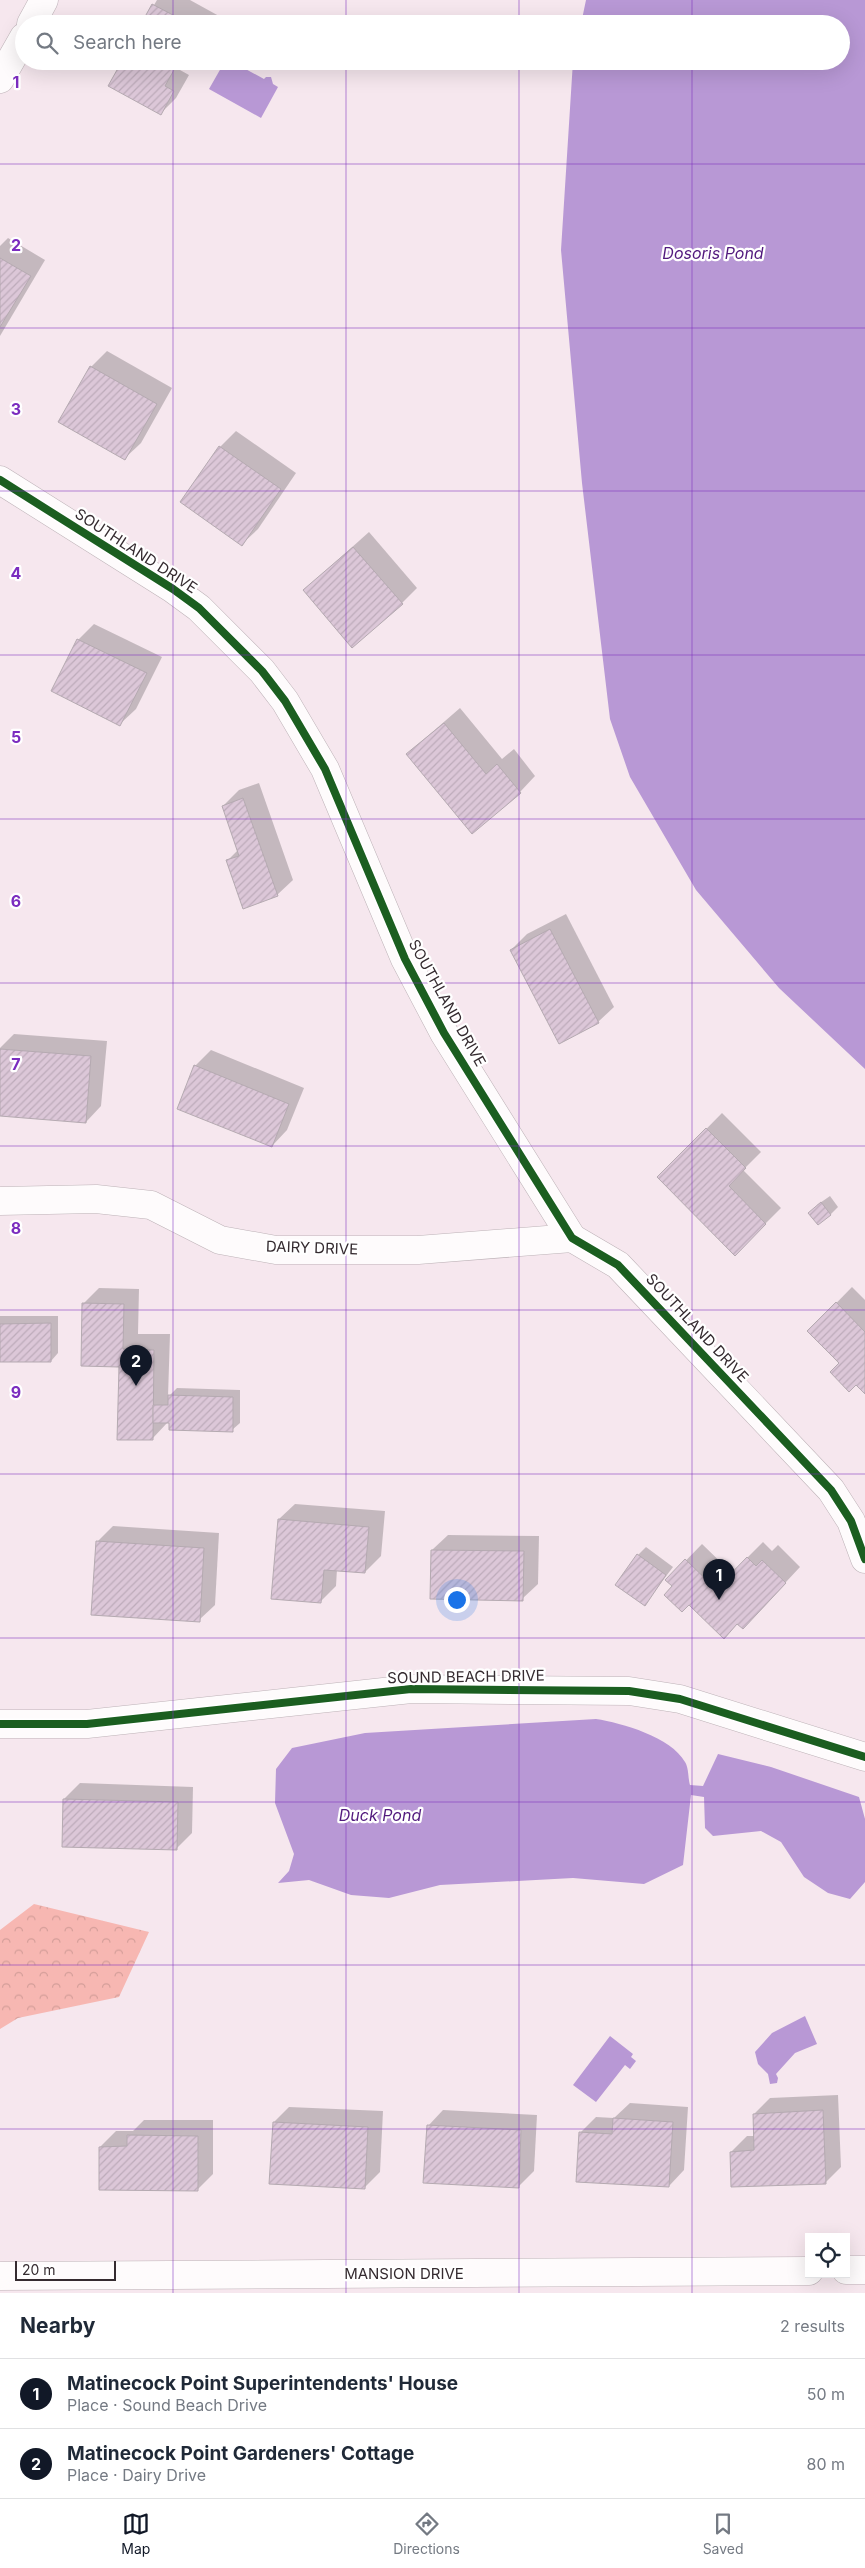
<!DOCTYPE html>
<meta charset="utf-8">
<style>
:root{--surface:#fff;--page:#f2f2f3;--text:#1f2937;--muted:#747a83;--line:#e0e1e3;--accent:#111827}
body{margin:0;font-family:Inter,sans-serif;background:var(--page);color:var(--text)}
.controls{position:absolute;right:15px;bottom:15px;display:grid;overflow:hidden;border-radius:0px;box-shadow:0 5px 20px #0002}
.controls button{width:45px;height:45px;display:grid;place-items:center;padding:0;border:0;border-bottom:1px solid var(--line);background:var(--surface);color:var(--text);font:25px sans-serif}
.scale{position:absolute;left:15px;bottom:12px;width:101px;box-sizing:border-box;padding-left:5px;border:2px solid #352b30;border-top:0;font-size:14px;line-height:18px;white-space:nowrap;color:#352b30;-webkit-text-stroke:4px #fff;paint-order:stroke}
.you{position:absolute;left:456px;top:1599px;width:18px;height:18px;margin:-12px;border:4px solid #fff;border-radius:50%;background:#1a73e8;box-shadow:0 0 0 8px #1a73e833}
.badge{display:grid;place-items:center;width:32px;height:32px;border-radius:50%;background:var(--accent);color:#fff;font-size:16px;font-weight:700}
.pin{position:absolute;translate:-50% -41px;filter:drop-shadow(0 1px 2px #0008)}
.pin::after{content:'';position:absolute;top:26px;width:18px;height:15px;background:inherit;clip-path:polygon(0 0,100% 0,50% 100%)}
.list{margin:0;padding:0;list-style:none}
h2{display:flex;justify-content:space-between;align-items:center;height:65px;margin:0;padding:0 20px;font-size:21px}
h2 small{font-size:16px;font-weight:400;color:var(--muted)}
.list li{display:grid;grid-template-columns:32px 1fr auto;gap:15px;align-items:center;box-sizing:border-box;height:70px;padding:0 20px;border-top:1px solid var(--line)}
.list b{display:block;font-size:19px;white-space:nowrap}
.list p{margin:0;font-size:16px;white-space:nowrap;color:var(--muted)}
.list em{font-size:16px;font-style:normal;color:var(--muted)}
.icon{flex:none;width:28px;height:28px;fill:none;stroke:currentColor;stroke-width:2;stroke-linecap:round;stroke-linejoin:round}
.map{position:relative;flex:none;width:865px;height:2293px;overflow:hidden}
.search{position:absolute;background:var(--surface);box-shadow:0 5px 20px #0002;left:15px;right:15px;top:15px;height:55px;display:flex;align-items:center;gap:12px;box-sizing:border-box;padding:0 18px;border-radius:28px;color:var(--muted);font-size:19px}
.sheet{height:205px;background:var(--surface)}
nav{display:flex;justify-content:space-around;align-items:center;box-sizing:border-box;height:70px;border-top:1px solid var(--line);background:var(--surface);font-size:14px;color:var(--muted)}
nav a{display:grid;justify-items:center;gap:2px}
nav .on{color:var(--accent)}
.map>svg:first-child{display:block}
.forest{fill:url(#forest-crowns)}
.water{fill:#b898d5}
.shadow{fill:#0003}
.building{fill:url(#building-hatch);stroke:#b5aab1}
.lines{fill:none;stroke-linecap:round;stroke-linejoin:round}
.minor-casing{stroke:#bdb2b7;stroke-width:29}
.minor{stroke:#fefbfc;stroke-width:28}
.cycleway-casing{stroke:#fff;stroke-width:11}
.cycleway{stroke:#1b5e20;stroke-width:8}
.grid{fill:none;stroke:#7b2cbf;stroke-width:1;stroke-opacity:0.55}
.labels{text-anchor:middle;stroke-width:4.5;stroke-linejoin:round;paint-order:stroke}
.street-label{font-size:15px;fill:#352b30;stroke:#fff}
.water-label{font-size:16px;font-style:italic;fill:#521a7e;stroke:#fff}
.grid-label{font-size:16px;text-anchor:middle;font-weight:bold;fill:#7b2cbf;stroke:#fff;stroke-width:4.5;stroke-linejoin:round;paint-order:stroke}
</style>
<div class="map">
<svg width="865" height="2293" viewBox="0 0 865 2293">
<defs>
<pattern id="forest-crowns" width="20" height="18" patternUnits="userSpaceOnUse" patternTransform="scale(1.25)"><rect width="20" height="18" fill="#f7b7b2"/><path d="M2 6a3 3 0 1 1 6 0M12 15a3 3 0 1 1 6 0" fill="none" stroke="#d49e99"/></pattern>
<pattern id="building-hatch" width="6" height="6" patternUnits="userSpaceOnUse" patternTransform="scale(1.25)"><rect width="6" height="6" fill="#dcc7d8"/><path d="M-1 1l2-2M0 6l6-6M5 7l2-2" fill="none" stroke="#bdabba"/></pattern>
</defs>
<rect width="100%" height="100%" fill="#f6e7ee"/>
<polygon class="forest" points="34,1904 149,1932 119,1997 18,2018 0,2029 0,1930"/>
<g class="water">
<polygon points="586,0 865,0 865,1069 779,988 696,890 630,777 610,719 582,483 561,250 573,61 841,61 841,24 581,24"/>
<polygon points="225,61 231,61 264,79 266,77 271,77 273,84 278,87 261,118 209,89"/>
<path d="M596,1719C622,1723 671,1737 685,1762C689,1768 688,1779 690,1785L703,1786L718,1754L771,1767L859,1797L865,1819V1882L850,1899L828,1893L804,1877L781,1842L761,1831L713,1836L705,1828L704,1797L691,1795L683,1865L644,1884L573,1878L440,1885L389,1898L351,1895L309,1880L278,1883L289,1871L294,1854L275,1803L276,1769L292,1748L365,1733Z"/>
<polygon points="805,2016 817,2044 795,2053 776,2074 778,2078 777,2083 770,2084 768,2074 758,2064 755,2052 772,2033"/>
<polygon points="610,2036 633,2054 631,2057 636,2061 630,2069 625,2065 596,2102 573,2085"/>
</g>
<g class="shadow">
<polygon points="157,0 190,0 219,16 215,24 135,24 139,19 144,22"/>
<polygon points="124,61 185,61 180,70 189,75 176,98 161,113"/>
<polygon points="8,238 45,260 0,336 0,246"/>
<polygon points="107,351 172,388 141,443 125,458 60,421 91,367"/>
<polygon points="236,431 296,473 258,529 242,544 182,502 220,447"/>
<polygon points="369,532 417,588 402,603 304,590"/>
<polygon points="94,624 162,657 136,709 120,724 78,640"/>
<polygon points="460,708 502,759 514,749 535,776 520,792 407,754"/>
<polygon points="259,783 293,880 277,895 227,861 238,850 223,806 239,790"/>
<polygon points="566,914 614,1007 598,1022 511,950 527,934"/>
<polygon points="14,1034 107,1041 101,1106 86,1122 0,1115 0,1048"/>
<polygon points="211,1050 304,1088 287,1130 272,1146 195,1066"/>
<polygon points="722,1113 761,1152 743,1170 781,1208 735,1254 659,1177"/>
<polygon points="830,1196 838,1207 830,1215 817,1205"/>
<polygon points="852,1287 865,1300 865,1392 809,1331"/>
<polygon points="99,1288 139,1289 138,1334 170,1334 168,1397 177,1388 240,1390 240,1423 232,1430 168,1422 152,1439 120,1366 83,1304"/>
<polygon points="0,1316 58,1316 58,1353 51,1361 0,1361"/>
<polygon points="295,1504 385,1511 381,1556 365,1572 337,1569 336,1586 320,1602 279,1519"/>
<polygon points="113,1526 219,1533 215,1605 199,1620 97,1542"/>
<polygon points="448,1535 539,1536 538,1584 522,1599 432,1550"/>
<polygon points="763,1542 772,1551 778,1545 800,1567 758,1612 738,1623 724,1637 667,1580 702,1544 732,1573"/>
<polygon points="646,1547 673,1567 645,1604 638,1555"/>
<polygon points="80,1783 193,1787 192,1833 176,1849 64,1799"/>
<polygon points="838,2095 841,2167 825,2183 731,2152 747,2136 755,2136 754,2114 770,2098"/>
<polygon points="630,2103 688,2107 684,2170 669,2186 580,2133 596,2117 614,2118"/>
<polygon points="289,2107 383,2111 380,2172 364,2188 274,2122"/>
<polygon points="443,2110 537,2115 534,2171 518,2187 428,2126"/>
<polygon points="144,2120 213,2120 213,2174 197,2190 100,2147 116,2131 133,2131"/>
</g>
<g class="building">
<polygon points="152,4 190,24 141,24"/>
<polygon points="122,61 179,61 165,86 174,91 161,115 108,86"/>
<polygon points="0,258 31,276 0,327"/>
<polygon points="90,366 157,404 125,460 58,422"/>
<polygon points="219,446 281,489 242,546 180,502"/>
<polygon points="353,547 403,604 352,648 303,590"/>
<polygon points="77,639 147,673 120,726 51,691"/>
<polygon points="444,723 486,774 497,764 521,793 472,834 406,754"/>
<polygon points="243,798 278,896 243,909 226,860 239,856 222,806"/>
<polygon points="550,929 599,1023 559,1044 510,950"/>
<polygon points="0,1049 91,1056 86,1123 0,1116"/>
<polygon points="194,1065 289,1104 272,1147 177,1109"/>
<polygon points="706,1128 746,1168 729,1186 766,1224 735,1256 657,1177"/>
<polygon points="821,1202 831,1215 818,1225 808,1213"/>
<polygon points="836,1302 865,1332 865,1394 856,1385 849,1392 830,1372 839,1363 807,1331"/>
<polygon points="82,1303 124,1304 123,1349 154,1350 153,1440 117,1440 119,1367 81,1366"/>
<polygon points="51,1323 51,1362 0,1362 0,1324"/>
<polygon points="168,1395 233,1397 233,1432 169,1430 169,1423 153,1423 153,1405 168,1405"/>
<polygon points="278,1519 369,1527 365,1573 324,1570 321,1603 271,1599"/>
<polygon points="96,1541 204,1548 200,1622 91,1615"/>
<polygon points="431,1550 524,1551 523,1601 430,1599"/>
<polygon points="637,1554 666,1575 645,1606 615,1585"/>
<polygon points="747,1557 756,1566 762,1560 786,1583 743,1629 737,1624 724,1639 689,1605 682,1612 664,1595 672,1586 665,1580 685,1559 716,1589"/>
<polygon points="63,1799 178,1802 177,1850 62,1847"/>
<polygon points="823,2110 826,2184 731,2187 730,2152 754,2150 753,2114"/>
<polygon points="613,2118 673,2122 669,2187 576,2182 579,2132 612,2134"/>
<polygon points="273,2122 368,2127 365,2189 269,2184"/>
<polygon points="427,2125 521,2130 519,2188 423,2183"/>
<polygon points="127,2135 198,2136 198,2191 99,2190 99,2147 127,2146"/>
</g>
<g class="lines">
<g class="minor-casing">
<g id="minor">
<polyline points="31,24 44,0"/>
<polyline points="0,79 24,37"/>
<polyline points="0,480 173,589 199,608 262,671 285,701 325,769 405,959 444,1033 572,1238 618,1265 831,1490 851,1521 865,1559"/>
<polyline points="0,1201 96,1199 151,1205 220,1240 276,1250 418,1250 572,1238"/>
<polyline points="0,1724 87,1724 411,1689 629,1691 680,1699 865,1757"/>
<polyline points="846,2270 865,2270"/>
<polyline points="0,2276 809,2271"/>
</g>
</g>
<use href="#minor" class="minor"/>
<g class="cycleway-casing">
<g id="cycleway">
<polyline points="0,480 173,589 199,608 262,671 285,701 325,769 405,959 444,1033 572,1238 618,1265 831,1490 851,1521 865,1559"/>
<polyline points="0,1724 87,1724 411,1689 629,1691 680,1699 865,1757"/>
</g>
</g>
<use href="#cycleway" class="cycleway"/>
</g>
<path class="grid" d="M173,0V24M346,0V24M519,0V24M692,0V24M173,61V2293M346,61V2293M519,61V2293M692,61V2293M0,164H865M0,328H865M0,491H865M0,655H865M0,819H865M0,983H865M0,1146H865M0,1310H865M0,1474H865M0,1638H865M0,1802H865M0,1965H865M0,2129H865"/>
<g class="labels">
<g class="street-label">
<text transform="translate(136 551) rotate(33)" y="5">SOUTHLAND DRIVE</text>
<text transform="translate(447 1003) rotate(61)" y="5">SOUTHLAND DRIVE</text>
<text transform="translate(312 1248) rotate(2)" y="5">DAIRY DRIVE</text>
<text transform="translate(697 1328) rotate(47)" y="5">SOUTHLAND DRIVE</text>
<text transform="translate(466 1677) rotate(-1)" y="5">SOUND BEACH DRIVE</text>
<text x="404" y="2279">MANSION DRIVE</text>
</g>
<g class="water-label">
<text x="713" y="259">Dosoris Pond</text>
<text x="380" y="1821">Duck Pond</text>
</g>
</g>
<g class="grid-label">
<text x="16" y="88">1</text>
<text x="16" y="251">2</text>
<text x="16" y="415">3</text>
<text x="16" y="579">4</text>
<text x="16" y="743">5</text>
<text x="16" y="907">6</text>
<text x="16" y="1070">7</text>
<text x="16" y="1234">8</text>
<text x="16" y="1398">9</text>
</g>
</svg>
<div class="controls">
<button><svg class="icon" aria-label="locate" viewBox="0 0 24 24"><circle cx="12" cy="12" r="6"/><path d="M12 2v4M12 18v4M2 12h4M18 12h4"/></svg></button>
</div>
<div class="scale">20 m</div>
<div class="you"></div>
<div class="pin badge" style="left:719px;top:1600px">1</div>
<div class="pin badge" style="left:136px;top:1386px">2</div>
<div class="search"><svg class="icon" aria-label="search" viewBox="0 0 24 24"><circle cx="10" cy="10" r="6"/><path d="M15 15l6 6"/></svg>Search here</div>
</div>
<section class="sheet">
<h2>Nearby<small>2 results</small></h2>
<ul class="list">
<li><span class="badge">1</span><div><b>Matinecock Point Superintendents' House</b><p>Place · Sound Beach Drive</p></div><em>50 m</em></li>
<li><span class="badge">2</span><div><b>Matinecock Point Gardeners' Cottage</b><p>Place · Dairy Drive</p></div><em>80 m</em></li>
</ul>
</section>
<nav>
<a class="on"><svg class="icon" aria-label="map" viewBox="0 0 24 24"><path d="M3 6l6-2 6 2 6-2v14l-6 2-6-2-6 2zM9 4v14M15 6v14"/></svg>Map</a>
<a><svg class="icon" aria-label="directions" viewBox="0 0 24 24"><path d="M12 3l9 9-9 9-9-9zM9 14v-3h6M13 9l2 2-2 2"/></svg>Directions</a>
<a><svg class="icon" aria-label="saved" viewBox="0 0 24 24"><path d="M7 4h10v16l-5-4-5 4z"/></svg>Saved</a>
</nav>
